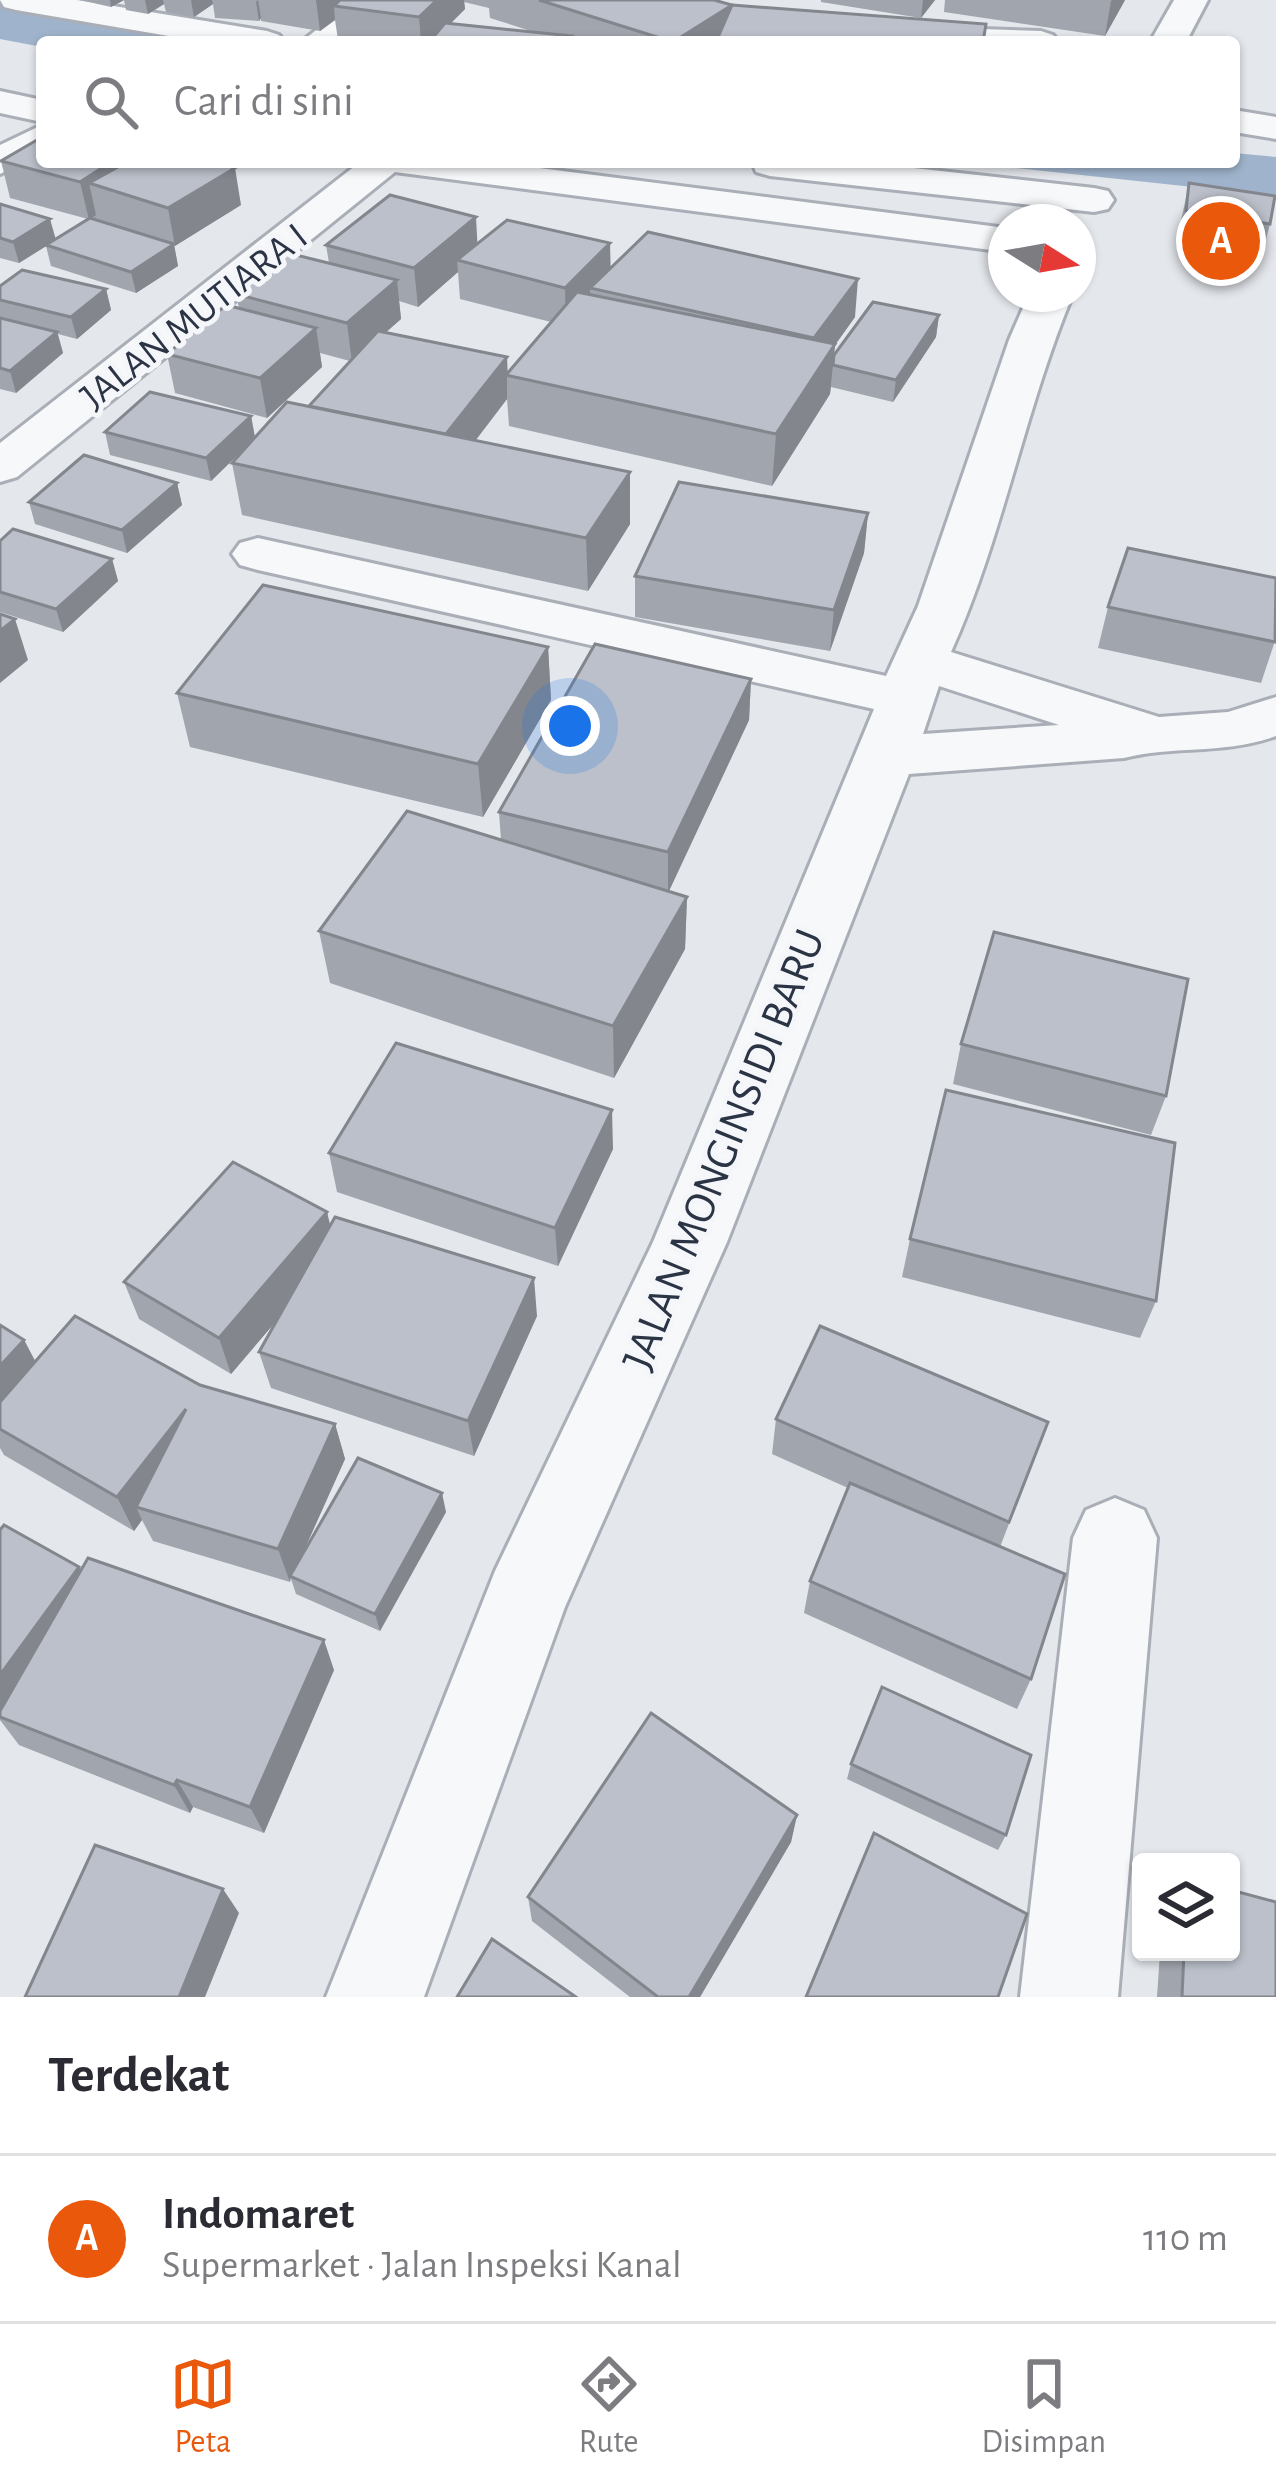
<!DOCTYPE html>
<html lang="id">
<meta charset="utf-8">
<style>
:root{--surface:#fff;--page:#f7f7f7;--text:#2b2b33;--muted:#7c7c81;--line:#e1e1e2;--accent:#ea580c}
body{margin:0;font-family:"Alegreya Sans",sans-serif;background:var(--page);color:var(--text)}
.controls{position:absolute;right:36px;bottom:36px;display:grid;overflow:hidden;border-radius:12px;box-shadow:0 3px 9px #0004}
.controls button{width:108px;height:108px;display:grid;place-items:center;padding:0;border:0;border-bottom:3px solid var(--line);background:var(--surface);color:var(--text);font:60px sans-serif}
.compass{position:absolute;left:988px;top:204px;width:108px;height:108px;border-radius:50%;background:var(--surface);box-shadow:0 3px 9px #0004;rotate:101deg}
.you{position:absolute;left:570px;top:726px;width:42px;height:42px;margin:-30px;border:9px solid #fff;border-radius:50%;background:#1a73e8;box-shadow:0 0 0 18px #1a73e833}
.badge{display:grid;place-items:center;width:78px;height:78px;border-radius:50%;background:var(--accent);color:#fff;font-size:39px;font-weight:700}
.pin{position:absolute;translate:-50% -50%;border:6px solid #fff;box-shadow:0 3px 12px #0006}
.list{margin:0;padding:0;list-style:none}
h2{display:flex;justify-content:space-between;align-items:center;height:156px;margin:0;padding:0 48px;font-size:51px}
h2 small{font-size:39px;font-weight:400;color:var(--muted)}
.list li{display:grid;grid-template-columns:78px 1fr auto;gap:36px;align-items:center;box-sizing:border-box;height:168px;padding:0 48px;border-top:3px solid var(--line)}
.list b{display:block;font-size:45px;white-space:nowrap}
.list p{margin:0;font-size:39px;white-space:nowrap;color:var(--muted)}
.list em{font-size:39px;font-style:normal;color:var(--muted)}
.icon{flex:none;width:66px;height:66px;fill:none;stroke:currentColor;stroke-width:2;stroke-linecap:round;stroke-linejoin:round}
.map{position:relative;flex:none;width:1276px;height:1997px;overflow:hidden}
.search{position:absolute;background:var(--surface);box-shadow:0 3px 9px #0004;left:36px;right:36px;top:36px;height:132px;display:flex;align-items:center;gap:30px;box-sizing:border-box;padding:0 42px;border-radius:12px;color:var(--muted);font-size:45px}
.sheet{height:324px;background:var(--surface)}
nav{display:flex;justify-content:space-around;align-items:center;box-sizing:border-box;height:168px;border-top:3px solid var(--line);background:var(--surface);font-size:33px;color:var(--muted)}
nav a{display:grid;justify-items:center;gap:6px}
nav .on{color:var(--accent)}
.map>svg:first-child{display:block}
.water{fill:#9fb4cc}
.lines{fill:none;stroke-linecap:round;stroke-linejoin:round}
.minor-casing{stroke:#a9aeb7;stroke-width:6}
.minor{fill:#f7f8fa;fill-rule:evenodd}
.wall{fill:#a1a5ae;fill-rule:evenodd}
.shaded-wall{fill:#83868d}
.building{fill:#bbc0ca;stroke:#83868d;stroke-width:3}
.labels{text-anchor:middle;stroke-width:10;stroke-linejoin:round;paint-order:stroke}
.far-street-label{font-size:39px;fill:#2b3445;stroke:#f4f6f9}
.street-label{font-size:45px;fill:#2b3445;stroke:#f4f6f9}
</style>
<div class="map">
<svg width="1276" height="1997" viewBox="0 0 1276 1997">
<rect width="100%" height="100%" fill="#e4e7ec"/>
<g class="water">
<polygon points="0,6 142,33 239,42 42,42 42,47 0,39"/>
<polygon points="1234,153 1276,157 1276,196 960,162 1234,162"/>
</g>
<g class="lines">
<g class="minor-casing">
<g id="minor">
<polygon points="0,0 77,0 267,31 279,35 285,42 204,42 16,10 4,7"/>
<polygon points="354,0 393,0 341,42 301,42"/>
<polygon points="1174,0 1208,0 1186,42 1150,42"/>
<polygon points="895,26 1041,31 1053,35 1059,42 881,42 877,37 883,30"/>
<polygon points="0,91 42,100 42,122 0,113"/>
<polygon points="1234,110 1276,117 1276,139 1234,132"/>
<polygon points="42,125 42,153 0,174 0,145"/>
<polygon points="360,162 493,162 1006,228 1006,252 395,172 17,477 0,482 0,443"/>
<polygon points="752,162 859,162 1094,188 1108,191 1114,200 1108,209 1094,212 770,176 756,172"/>
<path d="M1029,294H1073C1024,411 1003,537 951,652L1159,717L1228,712L1276,697V736C1223,755 1173,745 1124,758L909,774L727,1242L565,1607L424,1997H326L495,1571L653,1242L874,709L258,570L240,565L232,554L240,543L258,538L886,676L918,606L1009,340ZM939,686L1059,725L923,734Z"/>
<polygon points="1115,1498 1144,1510 1157,1538 1118,1997 1020,1997 1073,1538 1086,1510"/>
</g>
</g>
<use href="#minor" class="minor"/>
</g>
<g class="wall">
<polygon points="80,0 124,0 111,7"/>
<path d="M124,0H714L732,5L983,42H351L338,40L335,20L320,31L261,21V18L259,21L215,18L213,4L194,17L166,12L164,4L148,14L126,10ZM464,2L489,8L490,18L534,32L450,24L465,9Z"/>
<polygon points="821,0 935,0 921,18 821,2"/>
<polygon points="945,0 1125,0 1105,36 944,12"/>
<polygon points="1,161 241,205 174,246 178,266 136,293 51,266 46,246 19,263 0,258 0,204 55,239 88,219 10,198"/>
<polygon points="1189,183 1270,224 1260,262 1177,249 1181,221"/>
<path d="M610,243V268L855,317L835,345L834,355L939,315L936,337L893,402L831,387L830,394L772,486L509,426L507,399L476,440L630,524L588,591L242,515L232,463L247,446L211,481L110,455L105,432L251,416L255,437L309,406L350,361L320,353L322,367L267,418L175,393L167,354L239,308L236,294L329,263L326,245ZM458,272L460,299L551,322L508,372L507,357L385,333L401,319L399,301L418,307Z"/>
<polygon points="0,286 106,289 111,310 77,339 58,334 63,353 16,393 0,389"/>
<polygon points="177,483 182,505 127,553 35,524 29,502"/>
<polygon points="868,513 864,553 830,651 635,617 635,576"/>
<polygon points="0,541 112,559 118,581 63,632 0,612"/>
<polygon points="1108,607 1276,638 1261,683 1098,648"/>
<polygon points="548,647 551,700 483,817 190,747 177,693"/>
<polygon points="751,679 749,720 669,891 687,897 685,949 614,1078 330,983 319,931 501,840 499,812"/>
<polygon points="961,1044 1166,1096 1151,1135 953,1084"/>
<polygon points="613,1149 558,1266 337,1192 329,1153"/>
<polygon points="327,1212 330,1225 537,1316 474,1456 271,1388 259,1352 277,1320 231,1374 139,1319 124,1282"/>
<polygon points="910,1239 1156,1301 1140,1338 902,1277"/>
<polygon points="0,1325 24,1340 35,1361 200,1385 335,1424 345,1459 301,1557 446,1512 380,1631 296,1594 291,1579 290,1582 153,1541 142,1520 134,1531 4,1455 0,1448"/>
<polygon points="776,1419 1048,1422 1000,1547 1031,1679 1017,1709 804,1613 810,1581 848,1488 772,1454"/>
<polygon points="0,1530 79,1567 81,1570 334,1670 264,1833 193,1807 190,1813 19,1745 0,1720 0,1711 6,1701 0,1709"/>
<polygon points="851,1764 1006,1835 998,1850 847,1779"/>
<polygon points="797,1815 791,1842 700,1997 630,1997 532,1921 528,1897"/>
<polygon points="1160,1952 1231,1952 1276,1997 1157,1997"/>
</g>
<g class="shaded-wall">
<polygon points="110,0 124,0 111,7"/>
<polygon points="145,0 163,0 164,4 148,14"/>
<polygon points="191,0 212,0 213,4 194,17"/>
<polygon points="258,0 261,18 259,21 256,2"/>
<polygon points="316,0 362,0 334,6 335,20 320,31"/>
<polygon points="437,0 464,0 465,9 434,40 431,40 431,42 421,42 419,17"/>
<polygon points="923,0 935,0 921,18"/>
<polygon points="1112,0 1125,0 1105,36 1111,1"/>
<polygon points="732,5 726,42 675,42"/>
<polygon points="111,162 151,162 89,183 96,215 89,220 80,182"/>
<polygon points="235,168 241,205 175,246 168,208"/>
<polygon points="476,217 478,255 457,260 458,272 418,307 414,268"/>
<polygon points="50,219 56,240 19,263 13,242"/>
<polygon points="610,243 611,281 590,288 590,302 566,326 565,288"/>
<polygon points="174,244 178,266 136,293 131,272"/>
<polygon points="858,279 855,317 835,345 830,394 772,486 776,434 814,338"/>
<polygon points="397,280 401,319 352,362 347,323"/>
<polygon points="106,289 111,310 77,339 71,317"/>
<polygon points="939,315 936,337 893,402 896,380"/>
<polygon points="316,328 322,367 267,418 260,378"/>
<polygon points="57,332 63,353 16,393 10,371"/>
<polygon points="507,357 507,399 448,476 444,436"/>
<polygon points="251,416 255,438 211,481 206,458"/>
<polygon points="630,472 630,524 588,591 586,538"/>
<polygon points="177,483 182,505 127,553 122,530"/>
<polygon points="868,513 864,553 830,651 834,610"/>
<polygon points="112,559 118,581 63,632 56,609"/>
<polygon points="15,619 28,660 0,683 0,631"/>
<polygon points="548,647 551,700 483,817 478,764"/>
<polygon points="751,679 749,720 668,893 668,852"/>
<polygon points="687,897 685,949 614,1078 613,1026"/>
<polygon points="612,1110 613,1149 558,1266 555,1228"/>
<polygon points="327,1212 336,1251 231,1374 219,1338"/>
<polygon points="534,1278 537,1316 474,1456 468,1421"/>
<polygon points="24,1340 43,1376 0,1423 0,1366"/>
<polygon points="186,1409 136,1507 142,1520 134,1531 117,1497"/>
<polygon points="335,1424 345,1459 292,1577 290,1576 290,1582 278,1549"/>
<polygon points="442,1493 446,1512 380,1631 375,1614"/>
<polygon points="79,1567 89,1585 0,1709 0,1675"/>
<polygon points="324,1640 334,1670 264,1833 250,1807"/>
<polygon points="177,1780 193,1807 190,1813 174,1785"/>
<polygon points="797,1815 791,1842 700,1997 689,1997"/>
<polygon points="223,1889 239,1913 205,1997 179,1997"/>
</g>
<g class="building">
<polygon points="340,0 437,0 419,17 334,6"/>
<polygon points="539,0 714,0 732,5 673,42"/>
<polygon points="732,5 986,24 983,42 716,42"/>
<polygon points="445,23 572,36 568,42 453,42 431,40"/>
<polygon points="42,137 42,162 111,162 80,182 1,161"/>
<polygon points="127,162 216,162 235,168 168,208 89,183"/>
<polygon points="1189,183 1275,196 1270,224 1186,211"/>
<polygon points="390,195 476,217 414,268 326,245"/>
<polygon points="0,204 50,219 13,242 0,238"/>
<polygon points="90,218 174,244 131,272 46,245"/>
<polygon points="507,220 610,243 565,288 457,260"/>
<polygon points="648,232 858,279 814,338 590,288"/>
<polygon points="288,253 397,280 347,323 236,294"/>
<polygon points="22,270 106,289 71,317 0,300 0,286"/>
<polygon points="577,292 835,344 776,434 506,375"/>
<polygon points="873,302 939,315 896,380 833,365 834,355"/>
<polygon points="226,305 316,328 260,378 167,354"/>
<polygon points="0,318 57,332 10,371 0,368"/>
<polygon points="378,331 507,357 446,434 309,406"/>
<polygon points="150,392 251,416 206,458 105,432"/>
<polygon points="287,402 630,472 586,538 232,463"/>
<polygon points="84,455 177,483 122,530 29,502"/>
<polygon points="679,482 868,513 834,610 635,576"/>
<polygon points="13,529 112,559 56,609 0,592 0,541"/>
<polygon points="1128,548 1276,578 1275,642 1108,607"/>
<polygon points="263,585 548,647 478,764 177,693"/>
<polygon points="0,614 15,619 0,631"/>
<polygon points="595,644 751,679 668,852 499,812"/>
<polygon points="407,811 687,897 613,1026 319,931"/>
<polygon points="994,932 1188,979 1166,1096 961,1044"/>
<polygon points="396,1043 612,1110 555,1228 329,1153"/>
<polygon points="946,1090 1175,1143 1156,1301 910,1239"/>
<polygon points="233,1162 327,1212 219,1338 124,1282"/>
<polygon points="335,1217 534,1278 468,1421 259,1352"/>
<polygon points="75,1316 200,1385 335,1424 278,1549 136,1507 186,1409 117,1497 0,1429 0,1402"/>
<polygon points="0,1325 24,1340 0,1366"/>
<polygon points="820,1326 1048,1422 1009,1522 776,1419"/>
<polygon points="358,1458 442,1493 375,1614 290,1576"/>
<polygon points="850,1483 1065,1574 1031,1679 810,1581"/>
<polygon points="4,1525 79,1567 0,1675 0,1530"/>
<polygon points="88,1558 324,1640 250,1807 177,1780 174,1785 0,1717 0,1711"/>
<polygon points="882,1687 1031,1755 1006,1835 851,1764"/>
<polygon points="651,1713 797,1815 689,1997 658,1997 528,1897"/>
<polygon points="874,1833 1027,1914 998,1997 806,1997"/>
<polygon points="95,1845 223,1889 179,1997 25,1997"/>
<polygon points="1231,1890 1276,1902 1276,1997 1182,1997 1184,1952 1231,1952"/>
<polygon points="492,1939 576,1997 457,1997"/>
</g>
<g class="labels">
<g class="far-street-label">
<text transform="translate(193 315) rotate(-38)" y="14">JALAN MUTIARA I</text>
</g>
<g class="street-label">
<text transform="translate(722 1149) rotate(-68)" y="16">JALAN MONGINSIDI BARU</text>
</g>
</g>
</svg>
<div class="controls">
<button><svg class="icon" aria-label="layers" viewBox="0 0 24 24"><path d="M12 4l9 5-9 5-9-5zM3 14l9 5 9-5"/></svg></button>
</div>
<svg class="compass" viewBox="-18 -18 36 36"><path d="M0-13l5 13h-10z" fill="#e53935"/><path d="M0 13l5-13h-10z" fill="#7c7c81"/></svg>
<div class="you"></div>
<div class="pin badge" style="left:1221px;top:241px">A</div>
<div class="search"><svg class="icon" aria-label="search" viewBox="0 0 24 24"><circle cx="10" cy="10" r="6"/><path d="M15 15l6 6"/></svg>Cari di sini</div>
</div>
<section class="sheet">
<h2>Terdekat<small></small></h2>
<ul class="list">
<li><span class="badge">A</span><div><b>Indomaret</b><p>Supermarket · Jalan Inspeksi Kanal</p></div><em>110 m</em></li>
</ul>
</section>
<nav>
<a class="on"><svg class="icon" aria-label="map" viewBox="0 0 24 24"><path d="M3 6l6-2 6 2 6-2v14l-6 2-6-2-6 2zM9 4v14M15 6v14"/></svg>Peta</a>
<a><svg class="icon" aria-label="directions" viewBox="0 0 24 24"><path d="M12 3l9 9-9 9-9-9zM9 14v-3h6M13 9l2 2-2 2"/></svg>Rute</a>
<a><svg class="icon" aria-label="saved" viewBox="0 0 24 24"><path d="M7 4h10v16l-5-4-5 4z"/></svg>Disimpan</a>
</nav>
